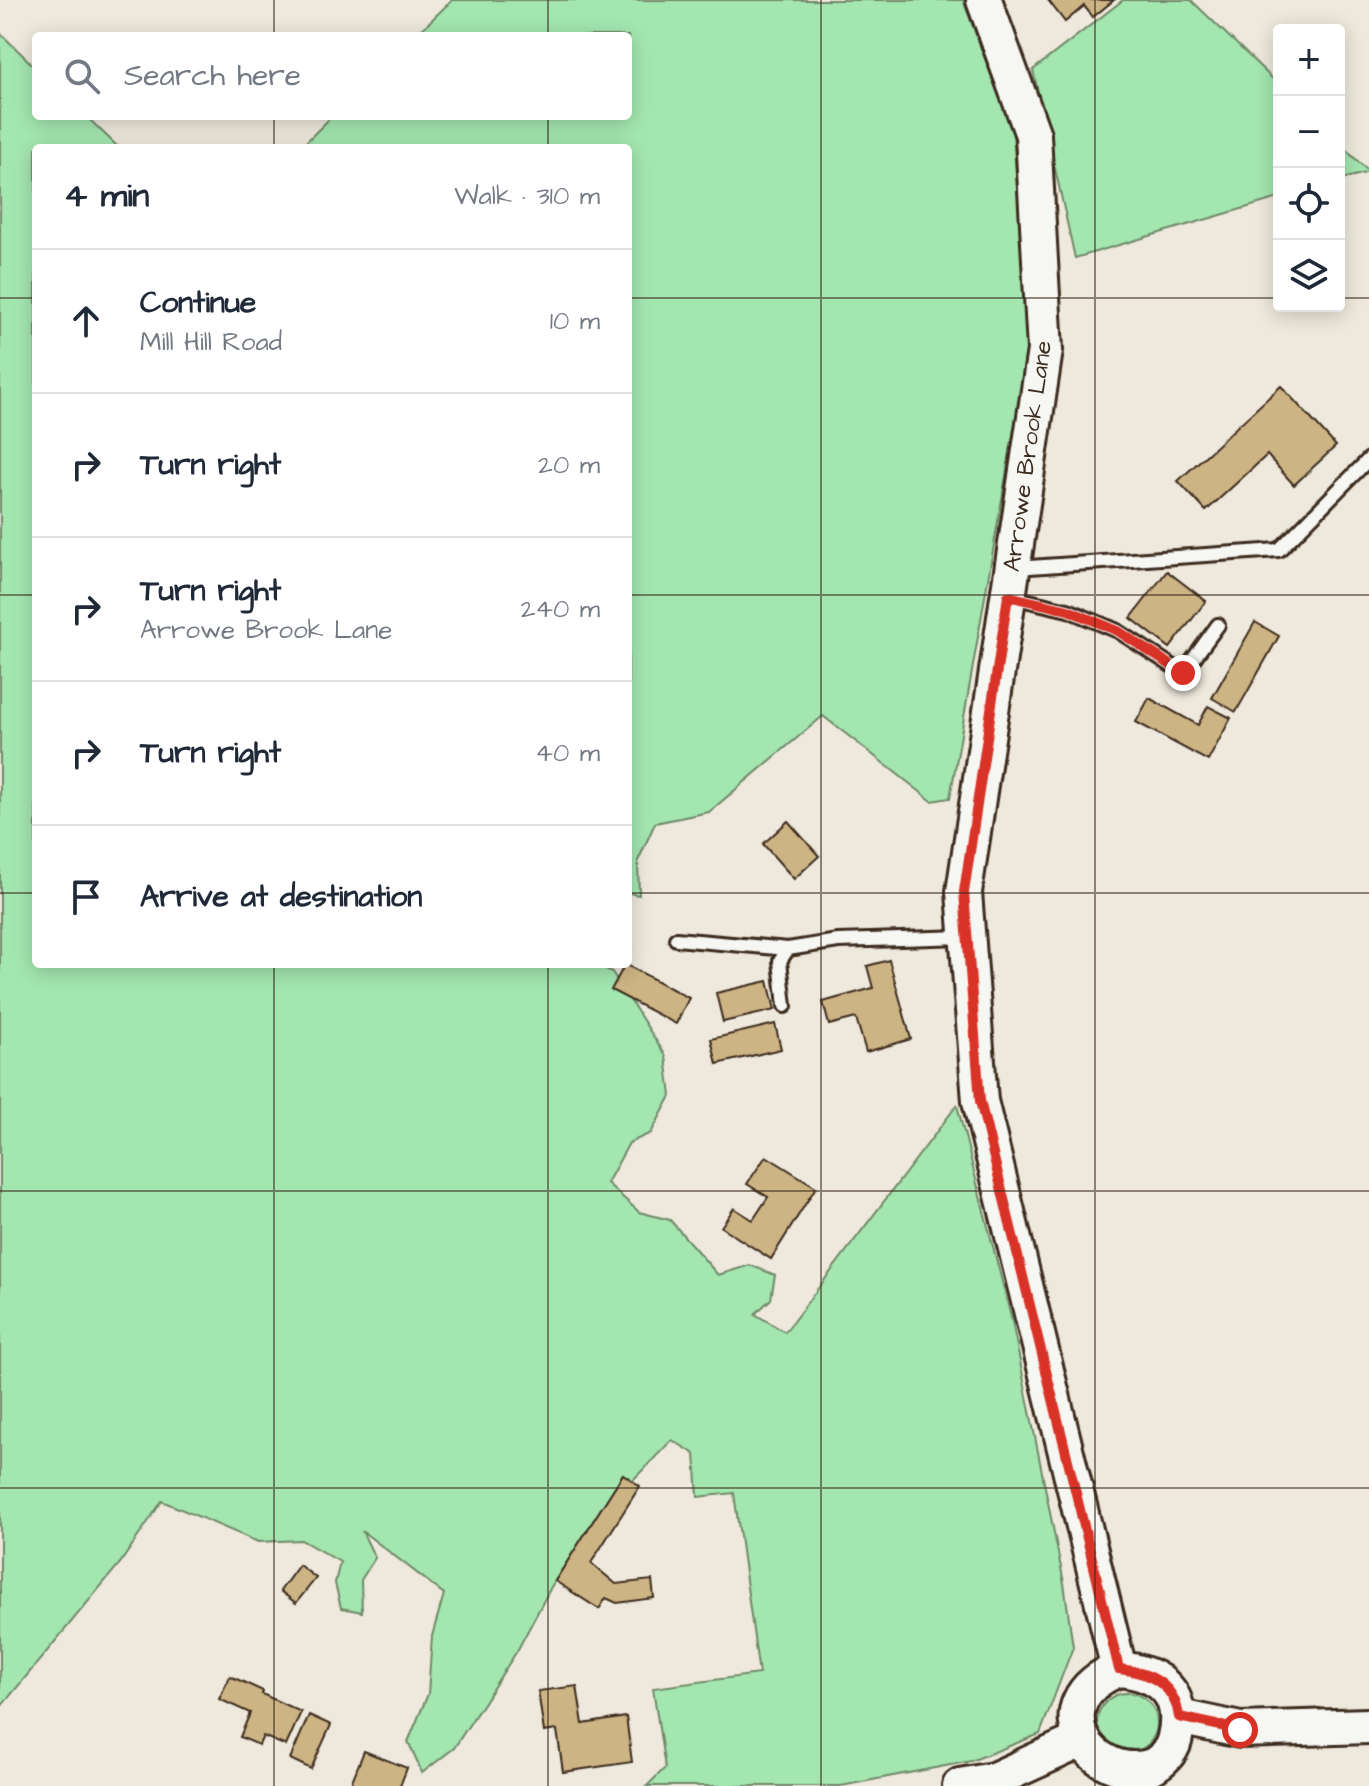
<!DOCTYPE html>
<meta charset="utf-8">
<style>
:root{--surface:#fff;--page:#f6f6f7;--text:#1f2937;--muted:#747a83;--line:#e0e1e3}
body{margin:0;font-family:"Architects Daughter",sans-serif;background:var(--page);color:var(--text)}
.controls{position:absolute;right:24px;top:24px;display:grid;overflow:hidden;border-radius:8px;box-shadow:0 4px 20px #0003}
.controls button{width:72px;height:72px;display:grid;place-items:center;padding:0;border:0;border-bottom:2px solid var(--line);background:var(--surface);color:var(--text);font:40px sans-serif}
.stop{position:absolute;width:24px;height:24px;margin:-18px;border:6px solid #d93025;border-radius:50%;background:#fff}
.stop.end{background:#d93025;border-color:#fff;box-shadow:0 2px 8px #0008}
.list{margin:0;padding:0;list-style:none}
h2{display:flex;justify-content:space-between;align-items:center;height:104px;margin:0;padding:0 32px;font-size:34px}
h2 small{font-size:26px;font-weight:400;color:var(--muted)}
.list li{display:grid;grid-template-columns:52px 1fr auto;gap:24px;align-items:center;box-sizing:border-box;height:144px;padding:0 32px;border-top:2px solid var(--line)}
.list b{display:block;font-size:30px;white-space:nowrap}
.list p{margin:0;font-size:26px;white-space:nowrap;color:var(--muted)}
.list em{font-size:26px;font-style:normal;color:var(--muted)}
.icon{flex:none;width:44px;height:44px;fill:none;stroke:currentColor;stroke-width:2;stroke-linecap:round;stroke-linejoin:round}
.map{position:relative;flex:none;width:1369px;height:1786px;overflow:hidden}
.search{position:absolute;background:var(--surface);box-shadow:0 4px 20px #0003;left:32px;top:32px;width:600px;height:88px;display:flex;align-items:center;gap:20px;box-sizing:border-box;padding:0 28px;border-radius:8px;color:var(--muted);font-size:30px}
.panel{position:absolute;background:var(--surface);box-shadow:0 4px 20px #0003;left:32px;top:144px;width:600px;height:824px;border-radius:8px}
.map>svg:first-child{display:block}
.green{fill:#a3e6b0;stroke:#6f8867;stroke-width:2}
.building{fill:#cdb484;stroke:#3b2a1e;stroke-width:2}
.lines{fill:none;stroke-linecap:round;stroke-linejoin:round}
.lane-casing{stroke:#3b2a1e;stroke-width:18}
.secondary-casing{stroke:#3b2a1e;stroke-width:40}
.lane{stroke:#f6f6f2;stroke-width:12}
.secondary{stroke:#f6f6f2;stroke-width:34}
.route{stroke:#d93025;stroke-width:10}
.grid{fill:none;stroke:#3b2a1e;stroke-width:2;stroke-opacity:0.55}
.labels{text-anchor:middle;stroke-width:7;stroke-linejoin:round;paint-order:stroke}
.street-label{font-size:24px;fill:#3b2a1e;stroke:#f6f6f2}
</style>
<div class="map">
<svg width="1369" height="1786" viewBox="0 0 1369 1786">
<rect width="100%" height="100%" fill="#eee9dc"/>
<filter id="ink" filterUnits="userSpaceOnUse"><feTurbulence type="fractalNoise" baseFrequency=".0125" numOctaves="2"/><feDisplacementMap in="SourceGraphic" scale="16" xChannelSelector="R" yChannelSelector="G"/><feConvolveMatrix kernelMatrix="1 2 1 2 8 2 1 2 1" color-interpolation-filters="sRGB"/></filter>
<g filter="url(#ink)">
<g class="green">
<polygon points="452,0 963,0 1013,134 1029,343 950,798 932,801 823,716 709,812 655,823 638,861 639,895 628,893 628,148 300,148 332,116 628,116 628,36 415,36"/>
<polygon points="1123,0 1191,0 1279,85 1279,198 1075,258 1033,70"/>
<polygon points="0,33 36,68 36,116 86,116 119,148 36,148 36,964 596,964 612,972 666,1056 671,1096 651,1133 629,1143 607,1183 639,1212 670,1220 718,1275 750,1265 775,1275 771,1299 755,1314 785,1332 957,1105 1012,1321 1064,1583 1073,1647 1040,1734 971,1761 841,1786 647,1786 665,1768 653,1688 759,1674 734,1493 698,1497 695,1454 672,1440 632,1481 623,1474 551,1587 517,1651 454,1748 422,1773 408,1742 428,1694 432,1636 444,1594 362,1531 375,1558 361,1580 362,1612 341,1608 335,1583 340,1562 301,1540 258,1542 162,1501 121,1562 0,1708"/>
<polygon points="1339,143 1369,172 1339,180"/>
<circle cx="1127" cy="1723" r="30"/>
</g>
<g class="building">
<polygon points="1048,0 1114,0 1093,17 1084,6 1065,22"/>
<polygon points="1281,386 1336,446 1294,485 1267,455 1206,511 1178,481"/>
<polygon points="1167,571 1206,601 1170,648 1131,618"/>
<polygon points="1255,622 1279,636 1236,712 1212,698"/>
<polygon points="1149,698 1198,725 1208,706 1231,718 1208,761 1136,722"/>
<polygon points="788,821 819,856 794,879 763,844"/>
<polygon points="889,960 911,1039 866,1052 856,1018 829,1025 823,1002 873,988 867,966"/>
<polygon points="625,964 689,998 676,1024 611,990"/>
<polygon points="768,981 775,1010 723,1022 716,993"/>
<polygon points="775,1024 781,1049 717,1064 711,1039"/>
<polygon points="766,1156 816,1187 771,1259 721,1227 734,1208 753,1220 768,1197 747,1184"/>
<polygon points="623,1474 640,1486 591,1563 616,1584 652,1580 654,1598 617,1603 606,1598 599,1609 555,1581"/>
<polygon points="299,1565 316,1578 296,1603 280,1591"/>
<polygon points="230,1676 263,1691 262,1694 301,1712 286,1746 263,1736 259,1745 240,1737 250,1713 219,1699"/>
<polygon points="577,1686 583,1724 626,1717 632,1762 563,1772 557,1730 544,1732 538,1691"/>
<polygon points="309,1715 331,1725 311,1769 290,1759"/>
<polygon points="364,1751 407,1768 400,1786 350,1786"/>
</g>
<g class="lines">
<g class="lane-casing">
<g id="lane">
<polyline points="1015,568 1279,550 1369,459"/>
<polyline points="1012,597 1068,610 1118,631 1183,673 1218,625"/>
<polyline points="676,939 788,949"/>
<polyline points="785,1006 780,961 788,949 838,941 964,937"/>
</g>
</g>
<g class="secondary-casing">
<g id="secondary">
<polyline points="984,0 1033,135 1045,350 964,892 980,1101 1119,1669"/>
<path d="M1119,1669C1161,1673 1185,1694 1175,1737C1173,1750 1164,1759 1153,1766C1092,1786 1035,1702 1119,1669Z"/>
<polyline points="1179,1717 1240,1730 1369,1726"/>
<polyline points="960,1786 994,1780 1079,1741"/>
</g>
</g>
<use href="#lane" class="lane"/>
<use href="#secondary" class="secondary"/>
</g>
</g>
<g class="lines" filter="url(#ink)">
<path class="route" d="M1183,673L1118,631L1068,610L1008,596L964,892L980,1101L1119,1669C1149,1672 1175,1684 1179,1717L1240,1730"/>
</g>
<path class="grid" d="M274,0V36M548,0V36M821,0V1786M1095,0V1786M274,116V148M548,116V148M0,298H36M628,298H1279M1339,298H1369M0,595H36M628,595H1369M0,893H36M628,893H1369M274,964V1786M548,964V1786M0,1191H1369M0,1488H1369"/>
<g class="labels">
<g class="street-label">
<text transform="translate(1027 456) rotate(-82)" y="8">Arrowe Brook Lane</text>
</g>
</g>
</svg>
<div class="controls">
<button>+</button>
<button>−</button>
<button><svg class="icon" aria-label="locate" viewBox="0 0 24 24"><circle cx="12" cy="12" r="6"/><path d="M12 2v4M12 18v4M2 12h4M18 12h4"/></svg></button>
<button><svg class="icon" aria-label="layers" viewBox="0 0 24 24"><path d="M12 4l9 5-9 5-9-5zM3 14l9 5 9-5"/></svg></button>
</div>
<div class="stop" style="left:1240px;top:1730px"></div>
<div class="stop end" style="left:1183px;top:673px"></div>
<div class="search"><svg class="icon" aria-label="search" viewBox="0 0 24 24"><circle cx="10" cy="10" r="6"/><path d="M15 15l6 6"/></svg>Search here</div>
<section class="panel">
<h2>4 min<small>Walk · 310 m</small></h2>
<ul class="list">
<li><svg class="icon" aria-label="ahead" viewBox="0 0 24 24"><path d="M12 20V5M6 11l6-6 6 6"/></svg><div><b>Continue</b><p>Mill Hill Road</p></div><em>10 m</em></li>
<li><svg class="icon" aria-label="right" viewBox="0 0 24 24"><path d="M7 20v-9h11M14 6l5 5-5 5"/></svg><div><b>Turn right</b></div><em>20 m</em></li>
<li><svg class="icon" aria-label="right" viewBox="0 0 24 24"><path d="M7 20v-9h11M14 6l5 5-5 5"/></svg><div><b>Turn right</b><p>Arrowe Brook Lane</p></div><em>240 m</em></li>
<li><svg class="icon" aria-label="right" viewBox="0 0 24 24"><path d="M7 20v-9h11M14 6l5 5-5 5"/></svg><div><b>Turn right</b></div><em>40 m</em></li>
<li><svg class="icon" aria-label="arrive" viewBox="0 0 24 24"><path d="M6 21V4h12l-3 4 3 4H6"/></svg><div><b>Arrive at destination</b></div></li>
</ul>
</section>
</div>
